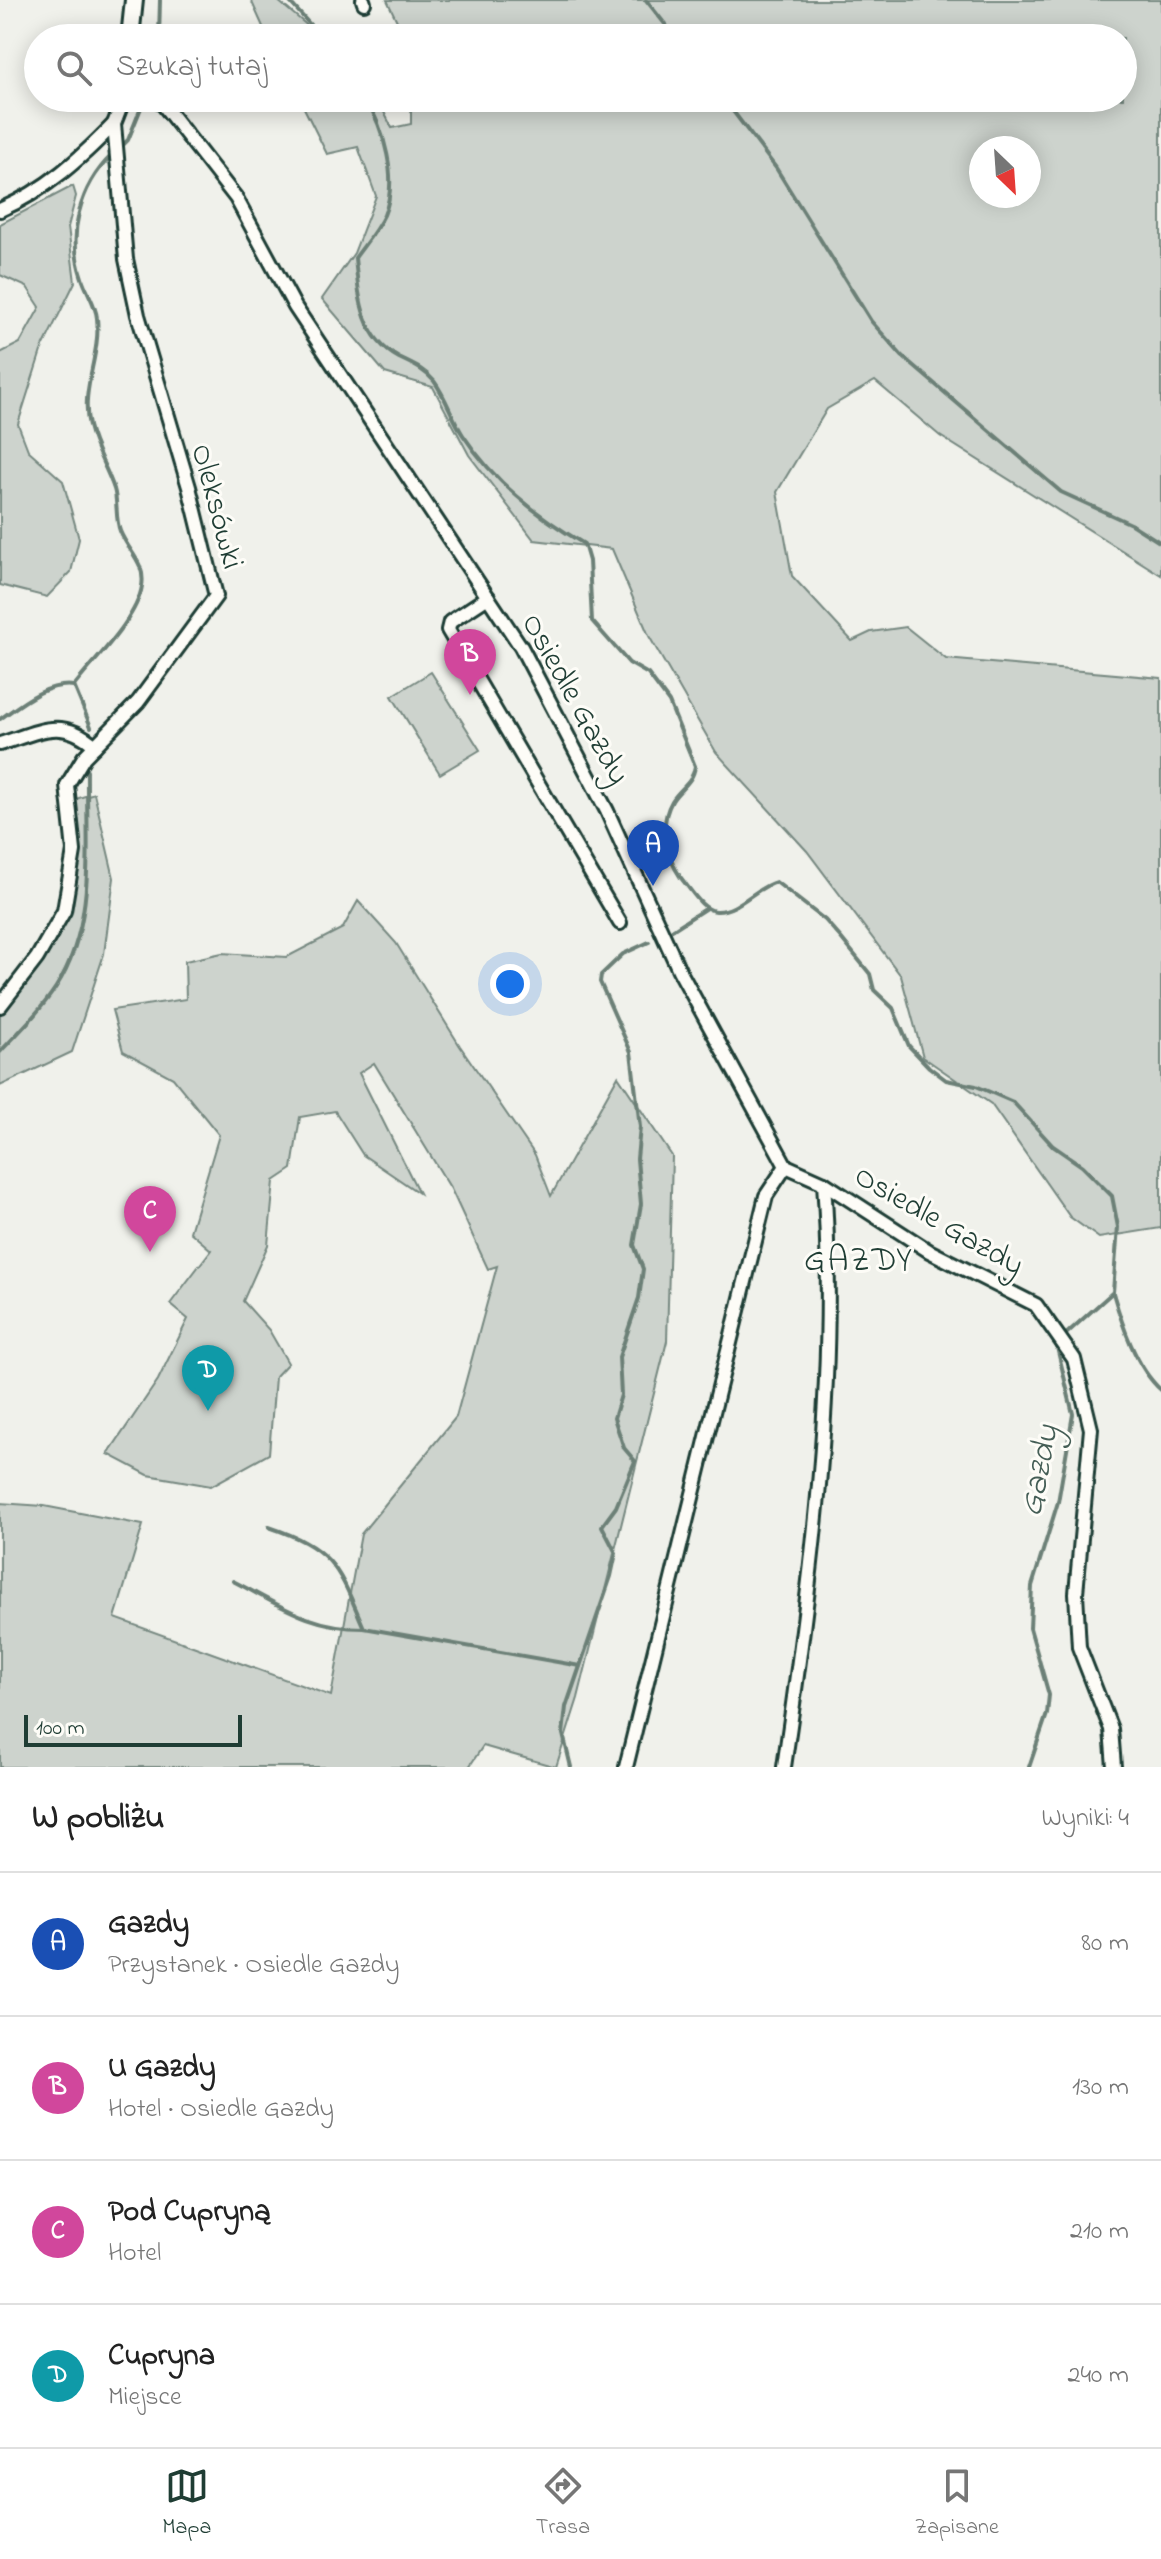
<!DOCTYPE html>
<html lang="pl">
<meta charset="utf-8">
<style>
:root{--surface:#fff;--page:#f6f6f6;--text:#222;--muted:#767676;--line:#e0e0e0;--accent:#1f3d34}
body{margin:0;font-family:"Indie Flower",sans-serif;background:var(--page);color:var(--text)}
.compass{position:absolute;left:969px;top:136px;width:72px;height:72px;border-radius:50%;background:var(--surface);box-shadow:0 4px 20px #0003;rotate:155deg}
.scale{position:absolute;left:24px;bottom:20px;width:218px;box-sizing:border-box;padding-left:8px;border:4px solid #1f3d34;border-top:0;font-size:22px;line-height:28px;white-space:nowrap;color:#1f3d34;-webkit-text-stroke:6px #fdfcf7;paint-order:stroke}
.you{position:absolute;left:510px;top:984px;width:28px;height:28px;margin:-20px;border:6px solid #fff;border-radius:50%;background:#1a73e8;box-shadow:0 0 0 12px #1a73e833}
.badge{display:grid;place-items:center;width:52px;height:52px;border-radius:50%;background:var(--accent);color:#fff;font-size:26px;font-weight:700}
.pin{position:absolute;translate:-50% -66px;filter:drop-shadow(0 2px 4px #0008)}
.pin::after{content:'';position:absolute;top:42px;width:28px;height:24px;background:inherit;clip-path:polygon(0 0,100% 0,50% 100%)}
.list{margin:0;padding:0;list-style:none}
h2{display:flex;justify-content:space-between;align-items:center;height:104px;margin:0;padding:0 32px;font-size:34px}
h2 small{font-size:26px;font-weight:400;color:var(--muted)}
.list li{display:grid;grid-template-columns:52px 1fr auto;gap:24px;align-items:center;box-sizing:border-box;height:144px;padding:0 32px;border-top:2px solid var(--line)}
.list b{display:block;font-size:30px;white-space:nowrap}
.list p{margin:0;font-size:26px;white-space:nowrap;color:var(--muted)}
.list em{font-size:26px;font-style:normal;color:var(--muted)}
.icon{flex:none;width:44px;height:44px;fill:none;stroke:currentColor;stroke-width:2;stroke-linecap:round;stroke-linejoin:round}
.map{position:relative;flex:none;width:1161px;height:1767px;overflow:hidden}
.search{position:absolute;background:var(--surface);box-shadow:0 4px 20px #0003;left:24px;right:24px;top:24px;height:88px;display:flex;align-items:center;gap:20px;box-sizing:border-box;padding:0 28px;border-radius:44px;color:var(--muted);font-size:30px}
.sheet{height:680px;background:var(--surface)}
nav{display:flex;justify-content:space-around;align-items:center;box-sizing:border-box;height:112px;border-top:2px solid var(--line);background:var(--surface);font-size:22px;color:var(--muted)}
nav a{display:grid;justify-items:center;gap:4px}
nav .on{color:var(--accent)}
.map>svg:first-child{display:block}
.green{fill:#cdd3cd;stroke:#768880;stroke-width:2;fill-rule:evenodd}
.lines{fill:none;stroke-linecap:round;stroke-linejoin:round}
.stream{stroke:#6c8077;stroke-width:4}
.minor-casing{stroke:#1f3d34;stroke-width:18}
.tertiary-casing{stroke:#1f3d34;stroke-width:22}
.minor{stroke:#fdfcf7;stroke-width:12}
.tertiary{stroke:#fdfcf7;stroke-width:16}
.labels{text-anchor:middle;stroke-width:6;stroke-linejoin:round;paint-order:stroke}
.street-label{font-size:32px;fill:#1f3d34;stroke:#fdfcf7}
.neighbourhood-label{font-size:34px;letter-spacing:2px;fill:#1f3d34;stroke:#fdfcf7}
.water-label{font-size:34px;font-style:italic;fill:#455e56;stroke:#fdfcf7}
</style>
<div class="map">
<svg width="1161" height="1767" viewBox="0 0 1161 1767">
<rect width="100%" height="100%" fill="#f0f1eb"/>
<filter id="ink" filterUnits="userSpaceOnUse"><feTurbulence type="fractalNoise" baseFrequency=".0125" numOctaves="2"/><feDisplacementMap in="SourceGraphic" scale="16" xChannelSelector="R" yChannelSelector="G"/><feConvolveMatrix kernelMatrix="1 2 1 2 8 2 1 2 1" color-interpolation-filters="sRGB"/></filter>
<g filter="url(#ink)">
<g class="green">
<polygon points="251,0 277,0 322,38 268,38"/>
<path d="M387,0H1161V575L940,436L875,381L827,409L777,492L792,576L852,641L871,632L906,627L946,659L1161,678V1228L1099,1238L1070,1217L991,1104L923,1057L901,976L807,851L716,752L649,636L612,549L534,540L469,455L433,387L385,373L322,299L354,253L376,196L358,147L327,154L299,98H377L392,128L411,124V98H1123V38H405ZM981,148H1029V196H981Z"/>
<polygon points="73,186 76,196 68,227 75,282 41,351 18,424 28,450 63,481 79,539 71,572 47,597 0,585 0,353 20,343 40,307 27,287 0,275 0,224"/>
<polygon points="431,672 480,750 440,774 392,696"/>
<polygon points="94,793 114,878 104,954 72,1052 0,1086 0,1005 56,941 73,800"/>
<polygon points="358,901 396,943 460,1046 535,1155 551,1196 618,1076 672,1156 667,1341 578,1698 556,1767 483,1746 469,1767 0,1767 0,1503 44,1506 143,1525 115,1618 331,1696 361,1534 456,1417 497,1266 488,1269 451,1189 374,1063 359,1073 419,1193 363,1155 335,1111 300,1117 292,1169 274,1181 268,1245 243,1301 269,1330 288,1363 275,1377 269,1454 211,1486 148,1475 108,1454 158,1380 188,1319 170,1304 211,1250 190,1232 219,1135 173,1078 123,1051 112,1010 186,999 185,961 222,953 287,957 343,928"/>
</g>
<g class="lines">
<g class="stream">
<polyline points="288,0 322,38"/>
<polyline points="646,0 676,38"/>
<polyline points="159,38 160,0"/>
<path d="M365,98C384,128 399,180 384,215C377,230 365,244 355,258C359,297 361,337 399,358C413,365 424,369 434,381C446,397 452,418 463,435C494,482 536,515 584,544L589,561L592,621L629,663L648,674L669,702L695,766C693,783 680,788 672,801C656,829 669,865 688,887C695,896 704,910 716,911C738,912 756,887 776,882L825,920L841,938L870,974L874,990L893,1008L909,1046L929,1067L946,1080L976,1086L1013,1102L1053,1146L1082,1166L1112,1196L1118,1227L1113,1292L1056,1343L1073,1414L1058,1502L1032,1586L1030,1628L1049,1695L1047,1714L1029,1767"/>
<polyline points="723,98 776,168 871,321 902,356 1061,492 1131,524 1161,543"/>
<polyline points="119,149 128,140 145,98"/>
<polyline points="74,686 91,727"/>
<path d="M0,719C21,704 47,682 74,686C95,659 137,619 142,586C146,563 128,551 120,531C115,518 118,502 114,489C107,468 94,448 89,426C80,389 101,356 97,318C96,305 86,291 82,278C67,235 79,187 112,155"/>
<polyline points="672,930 706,908"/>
<path d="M0,1052C20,1031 41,1010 56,987C97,923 86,842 87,771"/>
<path d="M1113,1293C1122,1324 1136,1368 1161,1390"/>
<path d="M269,1527C334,1549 338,1568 364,1628"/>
<path d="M233,1581C280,1605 310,1628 364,1628L580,1666"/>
<polyline points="571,1767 563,1734 566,1707 611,1576 616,1553 602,1526 616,1507 635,1461 624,1448 614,1418 621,1395 619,1357 639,1298 643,1269 634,1245 641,1204 637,1159 640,1127 631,1052 600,982 601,975 623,954 649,942"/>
</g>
<g class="minor-casing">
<g id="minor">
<polyline points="363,0 364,3"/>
<polyline points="158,98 236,198 295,307 521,647 607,811 679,970 786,1166 824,1183 929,1251 1036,1305 1074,1359 1091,1429 1076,1593 1079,1647 1111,1729 1114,1767"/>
<path d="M0,210C46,190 80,159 114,124"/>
<polyline points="488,597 450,622 448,630 620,923"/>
<path d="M0,744C38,732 62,716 95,746"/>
<polyline points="0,1006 37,958 64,911 74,851 67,785 84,757 138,702 216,596 189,487 138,315 126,259 114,124 124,98"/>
<polyline points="626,1767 766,1196 786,1166"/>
<path d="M784,1767C812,1577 838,1375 824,1183"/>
</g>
</g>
<g class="tertiary-casing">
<polyline id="tertiary" points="130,38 134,0"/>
</g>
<use href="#minor" class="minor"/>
<use href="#tertiary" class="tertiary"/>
</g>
</g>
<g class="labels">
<g class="street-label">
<text transform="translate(219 506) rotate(75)" y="11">Oleksówki</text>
<text transform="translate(577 698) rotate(61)" y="11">Osiedle Gazdy</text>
<text transform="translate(940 1219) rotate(30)" y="11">Osiedle Gazdy</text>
</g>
<g class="neighbourhood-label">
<text x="859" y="1270">GAZDY</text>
</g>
<g class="water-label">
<text transform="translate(1037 1470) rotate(-79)" y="12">Gazdy</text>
</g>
</g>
</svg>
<svg class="compass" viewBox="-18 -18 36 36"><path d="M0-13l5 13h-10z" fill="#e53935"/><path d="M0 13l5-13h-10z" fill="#767676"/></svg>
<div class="scale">100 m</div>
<div class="you"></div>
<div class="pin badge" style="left:653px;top:886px;background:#1a4fb4">A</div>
<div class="pin badge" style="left:470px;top:695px;background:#d1479c">B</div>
<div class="pin badge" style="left:150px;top:1252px;background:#d1479c">C</div>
<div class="pin badge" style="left:208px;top:1411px;background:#0f9aa8">D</div>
<div class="search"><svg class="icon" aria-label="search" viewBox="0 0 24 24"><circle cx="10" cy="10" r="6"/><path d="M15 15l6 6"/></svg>Szukaj tutaj</div>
</div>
<section class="sheet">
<h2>W pobliżu<small>Wyniki: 4</small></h2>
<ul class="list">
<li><span class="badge" style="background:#1a4fb4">A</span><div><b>Gazdy</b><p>Przystanek · Osiedle Gazdy</p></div><em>80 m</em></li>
<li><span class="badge" style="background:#d1479c">B</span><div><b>U Gazdy</b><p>Hotel · Osiedle Gazdy</p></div><em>130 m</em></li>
<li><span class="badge" style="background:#d1479c">C</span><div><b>Pod Cupryną</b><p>Hotel</p></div><em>210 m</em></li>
<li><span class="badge" style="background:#0f9aa8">D</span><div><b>Cupryna</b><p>Miejsce</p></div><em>240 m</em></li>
</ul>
</section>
<nav>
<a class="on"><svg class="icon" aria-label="map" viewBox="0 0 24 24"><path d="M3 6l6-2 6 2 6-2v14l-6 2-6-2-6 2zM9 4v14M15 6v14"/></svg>Mapa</a>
<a><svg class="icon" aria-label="directions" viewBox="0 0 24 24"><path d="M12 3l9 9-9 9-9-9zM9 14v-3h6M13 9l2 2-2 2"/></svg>Trasa</a>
<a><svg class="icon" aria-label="saved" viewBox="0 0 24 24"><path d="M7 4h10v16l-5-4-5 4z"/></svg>Zapisane</a>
</nav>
